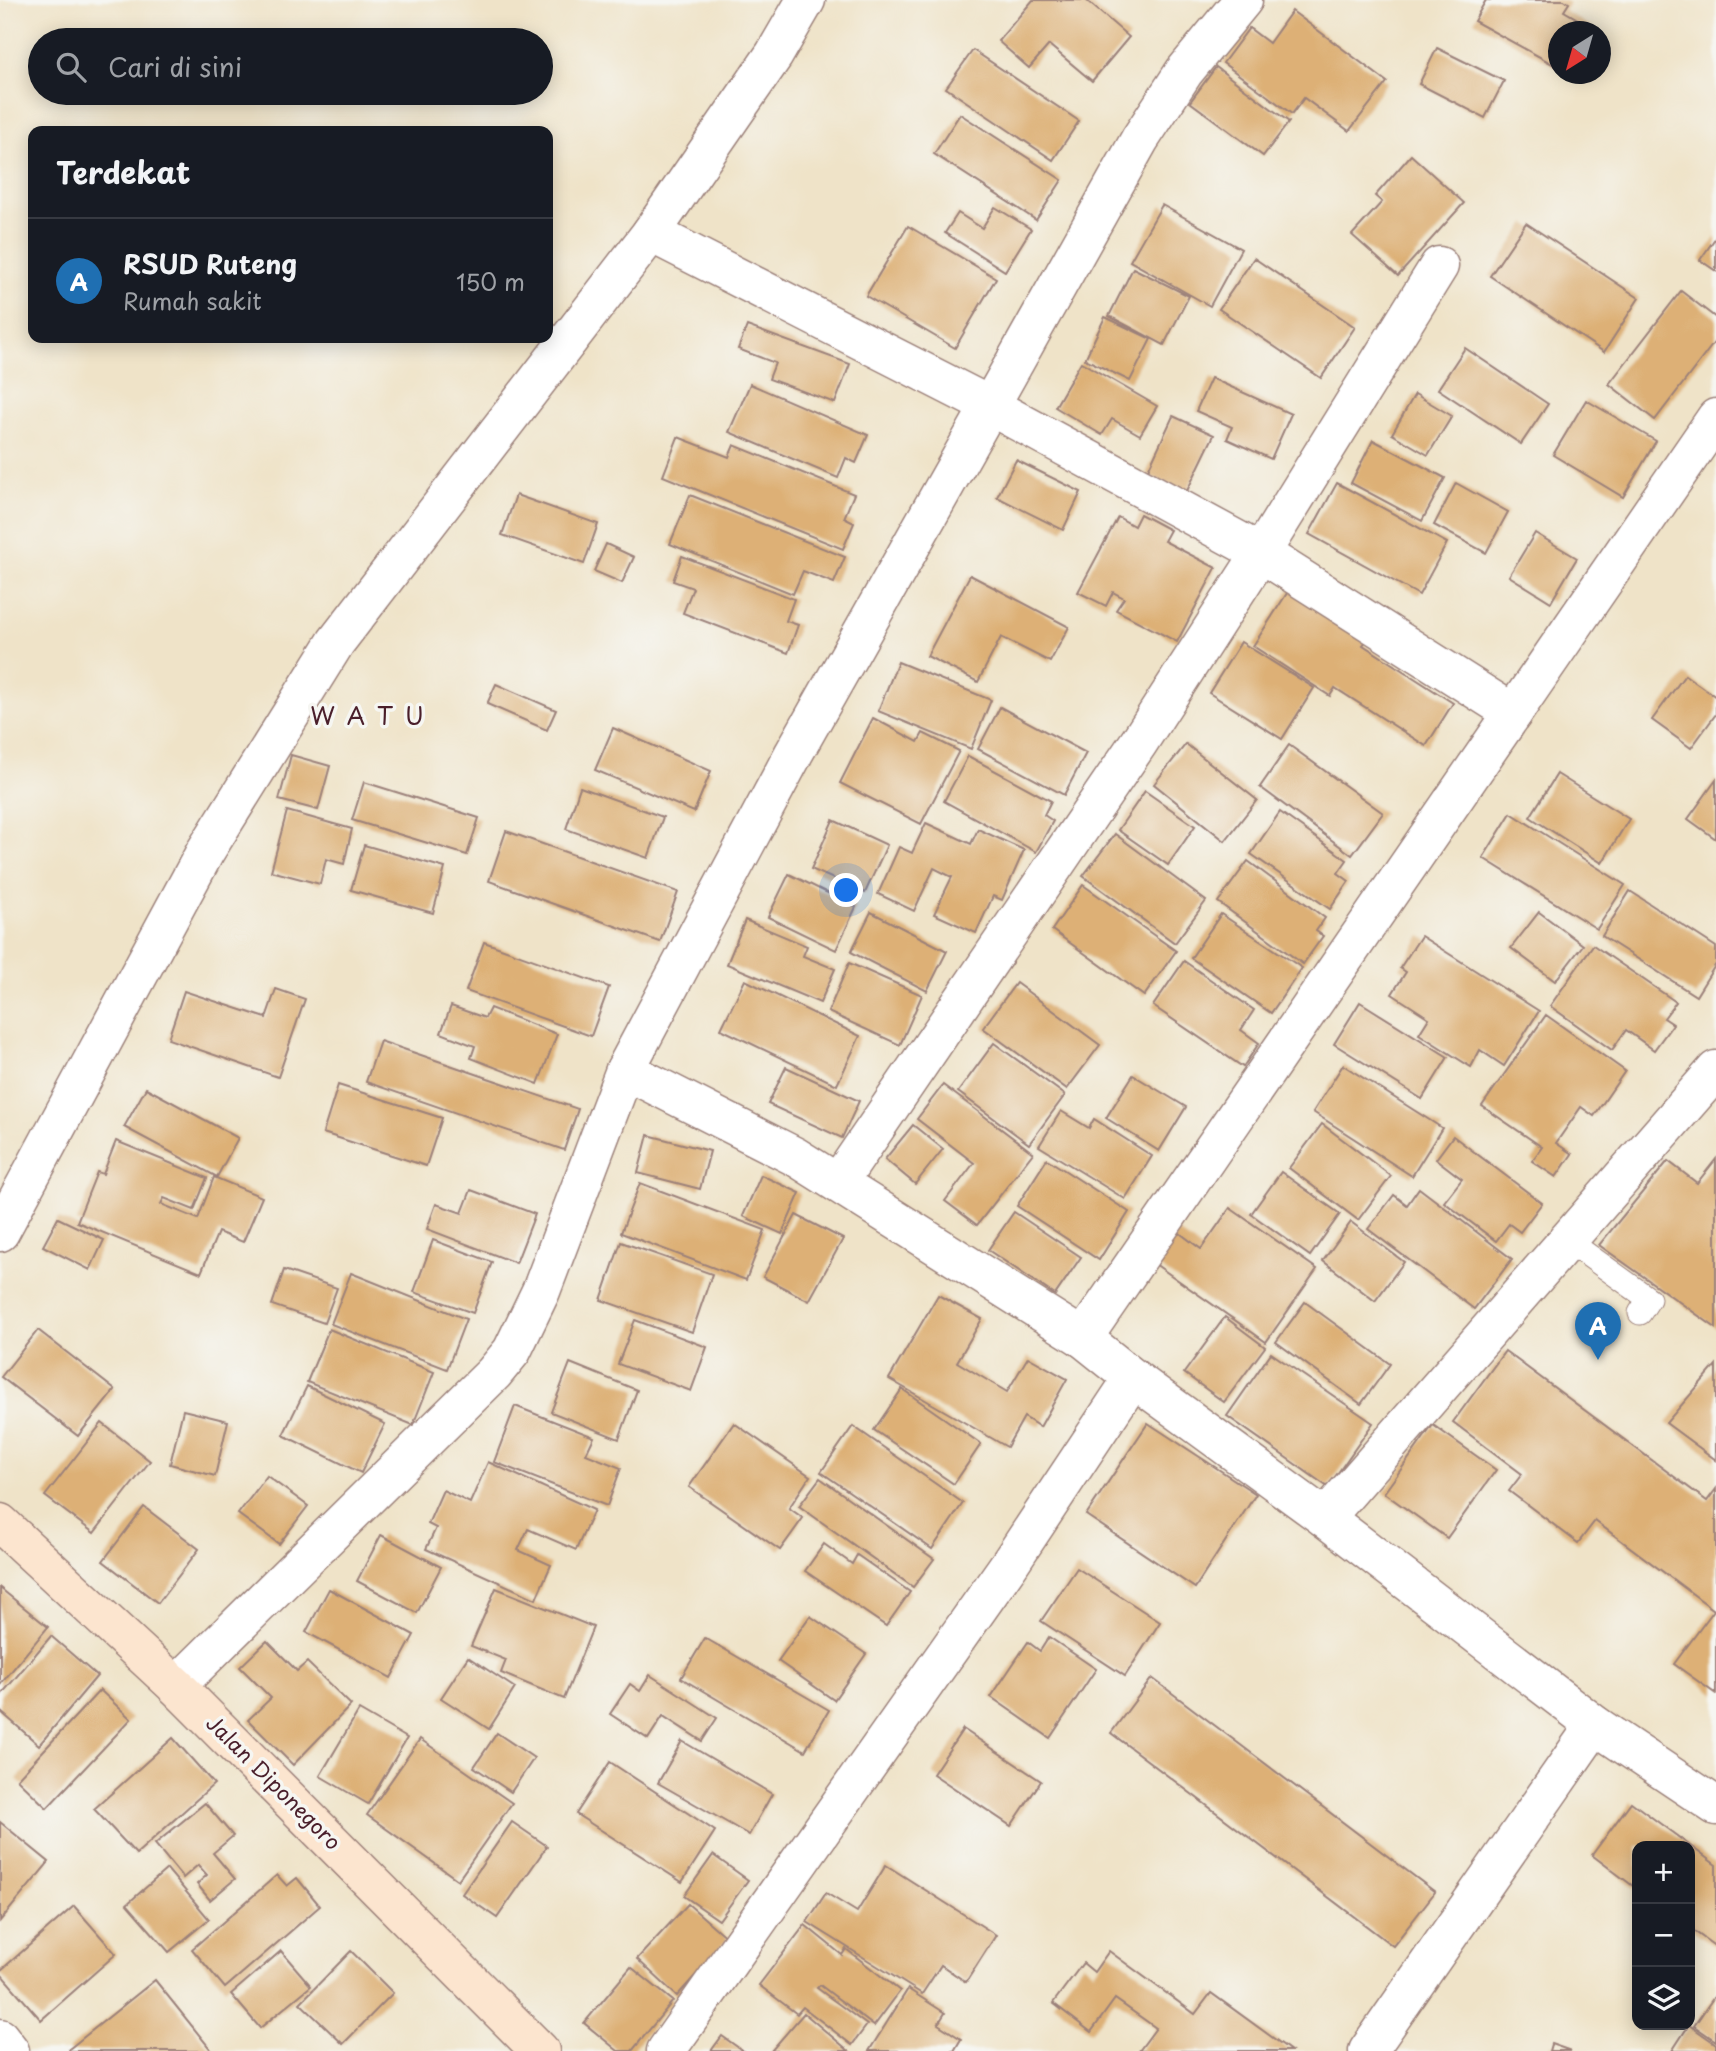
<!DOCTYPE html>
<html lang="id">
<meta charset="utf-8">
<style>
:root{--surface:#171b24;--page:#20242c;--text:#f1f3f6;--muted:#9ea1a6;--line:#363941;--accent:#1f6fb2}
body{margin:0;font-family:"Playpen Sans",sans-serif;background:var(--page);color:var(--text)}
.controls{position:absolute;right:21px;bottom:21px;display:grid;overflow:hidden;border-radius:14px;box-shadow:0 4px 18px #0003}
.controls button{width:63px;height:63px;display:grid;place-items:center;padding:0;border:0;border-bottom:2px solid var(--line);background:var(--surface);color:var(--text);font:35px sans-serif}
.compass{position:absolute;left:1548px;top:21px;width:63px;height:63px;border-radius:50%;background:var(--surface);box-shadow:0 4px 18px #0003;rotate:217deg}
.you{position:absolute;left:847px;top:891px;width:24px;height:24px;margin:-18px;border:5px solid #fff;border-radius:50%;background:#1a73e8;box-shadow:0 0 0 10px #1a73e833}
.badge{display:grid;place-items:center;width:46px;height:46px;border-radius:50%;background:var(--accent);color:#fff;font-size:23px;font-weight:700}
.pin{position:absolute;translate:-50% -58px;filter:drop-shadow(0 2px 4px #0008)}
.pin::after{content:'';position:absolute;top:37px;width:24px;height:21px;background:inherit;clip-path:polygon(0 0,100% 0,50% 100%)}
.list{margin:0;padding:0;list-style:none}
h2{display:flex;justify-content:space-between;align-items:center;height:91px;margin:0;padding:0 28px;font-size:30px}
h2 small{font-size:23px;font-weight:400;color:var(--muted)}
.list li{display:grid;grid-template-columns:46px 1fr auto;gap:21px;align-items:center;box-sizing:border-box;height:126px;padding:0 28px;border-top:2px solid var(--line)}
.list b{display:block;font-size:26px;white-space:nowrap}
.list p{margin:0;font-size:23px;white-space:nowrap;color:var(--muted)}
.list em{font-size:23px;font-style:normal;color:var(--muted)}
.icon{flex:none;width:38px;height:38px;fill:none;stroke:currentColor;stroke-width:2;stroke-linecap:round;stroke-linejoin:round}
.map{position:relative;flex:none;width:1716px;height:2051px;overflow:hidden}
.search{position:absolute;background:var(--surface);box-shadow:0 4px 18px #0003;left:28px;top:28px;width:525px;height:77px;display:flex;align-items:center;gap:18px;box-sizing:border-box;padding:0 24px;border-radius:38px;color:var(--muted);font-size:26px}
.panel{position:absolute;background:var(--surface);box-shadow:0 4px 18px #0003;left:28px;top:126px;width:525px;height:217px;border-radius:14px}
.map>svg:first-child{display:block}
.building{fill:#ddb076}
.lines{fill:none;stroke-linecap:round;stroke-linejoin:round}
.lane-casing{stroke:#9c817a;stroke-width:25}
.street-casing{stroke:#9c817a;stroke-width:41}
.secondary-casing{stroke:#9c817a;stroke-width:41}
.lane{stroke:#fff;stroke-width:23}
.street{stroke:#fff;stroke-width:38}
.secondary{stroke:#fce5cf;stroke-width:38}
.labels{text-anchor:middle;stroke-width:7;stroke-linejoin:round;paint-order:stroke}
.street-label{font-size:21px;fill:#4a1f2b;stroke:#f6f6f2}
.quarter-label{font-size:24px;letter-spacing:2px;fill:#4a1f2b;stroke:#f6f6f2}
</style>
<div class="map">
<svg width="1716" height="2051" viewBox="0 0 1716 2051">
<rect width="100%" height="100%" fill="#f6f6f2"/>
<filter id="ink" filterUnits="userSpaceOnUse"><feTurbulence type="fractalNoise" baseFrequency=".0143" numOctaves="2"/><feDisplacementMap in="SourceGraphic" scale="14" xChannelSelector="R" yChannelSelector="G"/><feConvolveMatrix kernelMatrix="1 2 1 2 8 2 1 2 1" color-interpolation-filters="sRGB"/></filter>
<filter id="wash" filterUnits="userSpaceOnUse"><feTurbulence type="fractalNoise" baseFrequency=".00686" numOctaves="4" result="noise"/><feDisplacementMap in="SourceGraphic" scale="28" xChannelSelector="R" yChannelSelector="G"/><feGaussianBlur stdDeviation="1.57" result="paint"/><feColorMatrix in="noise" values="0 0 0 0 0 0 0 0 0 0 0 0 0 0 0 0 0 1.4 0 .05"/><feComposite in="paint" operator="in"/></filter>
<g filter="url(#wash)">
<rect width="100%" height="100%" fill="#efe3c8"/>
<g id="blocks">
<g class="building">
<polygon points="1033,0 1086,0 1129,37 1092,81 1049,45 1029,68 998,41"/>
<polygon points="1486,0 1564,0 1569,3 1564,11 1600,32 1558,32 1558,67 1474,21"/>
<polygon points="1292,11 1387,82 1349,131 1304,98 1292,114 1223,63 1249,28 1269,43"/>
<polygon points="1437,48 1504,81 1485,118 1419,84"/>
<polygon points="973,50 1079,121 1053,160 946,88"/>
<polygon points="1216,67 1289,122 1263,156 1190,102"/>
<polygon points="960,114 1062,180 1036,220 934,154"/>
<polygon points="1411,155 1464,203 1398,276 1352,235 1382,202 1375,196"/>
<polygon points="1162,205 1241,249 1210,306 1130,261"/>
<polygon points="995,207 1031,229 1005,271 945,233 958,213 982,228"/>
<polygon points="1526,223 1639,298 1604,352 1490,276"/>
<polygon points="908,226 996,278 955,348 866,296"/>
<polygon points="1716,237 1716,271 1700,260"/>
<polygon points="1254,258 1355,327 1321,378 1219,309"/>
<polygon points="1133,268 1189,296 1164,345 1109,316"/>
<polygon points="1681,291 1716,318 1716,340 1655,420 1609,384"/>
<polygon points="1105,317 1151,339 1130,381 1085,359"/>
<polygon points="747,326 850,364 835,403 769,379 775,363 738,349"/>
<polygon points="1465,348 1548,404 1521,444 1438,389"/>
<polygon points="1081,362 1157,406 1140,435 1112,419 1102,435 1055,407"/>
<polygon points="1211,378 1291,414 1271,459 1227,439 1232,427 1196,411"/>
<polygon points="750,384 868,435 856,463 846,458 838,478 729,432"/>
<polygon points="1415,394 1452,416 1428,455 1392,434"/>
<polygon points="1586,400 1656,441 1623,497 1553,455"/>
<polygon points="1173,416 1214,435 1186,493 1146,474"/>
<polygon points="678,437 729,457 734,445 854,494 844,518 854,523 843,549 663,476"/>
<polygon points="1373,440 1445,478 1422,521 1351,483"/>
<polygon points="1016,460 1081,492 1063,530 997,497"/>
<polygon points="1337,483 1447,543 1419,595 1309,534"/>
<polygon points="1456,483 1508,512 1486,553 1434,525"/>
<polygon points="516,495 598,524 584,564 502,535"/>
<polygon points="690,495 845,557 834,583 803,571 793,594 670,544"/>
<polygon points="1140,514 1170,530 1164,541 1216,568 1177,642 1116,610 1124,598 1113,592 1106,606 1078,592 1118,517 1134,526"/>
<polygon points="1535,533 1577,558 1551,602 1509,576"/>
<polygon points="606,544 634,557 622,583 594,571"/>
<polygon points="682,556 794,599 786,621 798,625 788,653 683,613 693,588 673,581"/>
<polygon points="970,575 1069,627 1050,662 1001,637 978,682 927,656"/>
<polygon points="1291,587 1369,637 1363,645 1453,703 1426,746 1335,688 1330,696 1253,646"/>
<polygon points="1241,642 1314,688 1282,739 1209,693"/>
<polygon points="898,662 991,700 971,749 878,711"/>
<polygon points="1685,675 1716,697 1716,714 1691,748 1652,720"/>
<polygon points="496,684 556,710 547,730 487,704"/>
<polygon points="1000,707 1086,753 1064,795 978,749"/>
<polygon points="873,718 918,742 923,733 959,751 921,824 840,783"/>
<polygon points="613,728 711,771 694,812 595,770"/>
<polygon points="1186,744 1257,800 1225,841 1154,784"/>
<polygon points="1289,745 1383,813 1352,855 1260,787"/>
<polygon points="291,755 330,766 318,810 279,800"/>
<polygon points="968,756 1051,801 1044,815 1053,821 1036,852 944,801"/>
<polygon points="1557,774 1629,819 1602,863 1530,817"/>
<polygon points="1716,780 1716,839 1688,819"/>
<polygon points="364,782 479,818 467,855 352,820"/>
<polygon points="580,787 663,817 648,858 566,829"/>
<polygon points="1145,791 1195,826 1168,865 1118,830"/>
<polygon points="287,811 352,829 344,864 326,859 320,884 271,871"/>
<polygon points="1280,812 1347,860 1338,873 1349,881 1330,909 1251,854"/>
<polygon points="1511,813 1625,885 1597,929 1483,858"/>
<polygon points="833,820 887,845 865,893 811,869"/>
<polygon points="926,823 971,844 978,829 1024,850 1002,900 993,896 976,933 934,914 952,877 934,868 914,911 878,894 899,847 912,853"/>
<polygon points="506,831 678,892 660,942 489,881"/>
<polygon points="1115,834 1206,901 1175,943 1083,876"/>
<polygon points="364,845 445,868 433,913 351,890"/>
<polygon points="1248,861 1325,918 1316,931 1323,936 1303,964 1218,902"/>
<polygon points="789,874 856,907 836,950 768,917"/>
<polygon points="1083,885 1176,951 1144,996 1052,930"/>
<polygon points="1630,891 1716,947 1716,964 1696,996 1602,936"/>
<polygon points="871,912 947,951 927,991 851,952"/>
<polygon points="1539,912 1583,945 1555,981 1511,948"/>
<polygon points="1221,914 1302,968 1271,1013 1191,958"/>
<polygon points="745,920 807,946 803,956 835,969 820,1003 727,964"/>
<polygon points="1421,936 1539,1011 1504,1066 1480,1050 1471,1067 1419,1034 1429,1018 1392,994 1406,972 1400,968"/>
<polygon points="484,942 609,987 591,1036 466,991"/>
<polygon points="1593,945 1676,1002 1664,1018 1673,1024 1654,1050 1626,1030 1612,1050 1550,1006"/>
<polygon points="1184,961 1254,1010 1241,1030 1259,1043 1243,1067 1153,1006"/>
<polygon points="849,963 922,995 900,1045 828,1012"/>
<polygon points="745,980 860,1036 837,1085 721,1029"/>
<polygon points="1016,983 1100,1045 1067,1089 983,1028"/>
<polygon points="276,989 305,999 278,1077 168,1039 184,991 266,1018"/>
<polygon points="1360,1002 1448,1057 1422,1099 1334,1044"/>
<polygon points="451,1006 485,1018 490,1008 557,1034 538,1084 471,1058 475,1046 441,1033"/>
<polygon points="1546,1015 1625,1071 1594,1116 1581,1107 1556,1143 1572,1154 1556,1177 1532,1161 1542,1147 1482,1106"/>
<polygon points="380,1041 578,1109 564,1150 366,1082"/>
<polygon points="994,1043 1065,1095 1029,1144 958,1092"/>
<polygon points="1343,1065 1442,1128 1412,1176 1313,1112"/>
<polygon points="786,1067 859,1101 842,1138 768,1104"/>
<polygon points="1133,1075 1186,1107 1159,1151 1106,1118"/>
<polygon points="338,1085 442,1118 426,1166 323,1133"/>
<polygon points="943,1085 1033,1153 977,1225 945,1201 974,1163 917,1119"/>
<polygon points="146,1088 238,1138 217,1177 124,1127"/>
<polygon points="1061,1111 1089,1128 1094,1119 1152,1156 1125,1199 1039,1146"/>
<polygon points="1322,1124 1391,1176 1358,1220 1289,1168"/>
<polygon points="913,1125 943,1149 915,1184 885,1159"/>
<polygon points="648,1135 710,1151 700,1189 638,1173"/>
<polygon points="1453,1136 1542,1203 1520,1232 1509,1224 1496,1241 1444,1202 1462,1179 1436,1159"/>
<polygon points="116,1141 207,1178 194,1210 164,1198 161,1204 198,1219 214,1177 262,1197 243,1242 218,1232 201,1273 77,1222 97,1172 103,1174"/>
<polygon points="1047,1159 1129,1212 1099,1260 1017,1206"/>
<polygon points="1716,1159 1716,1328 1599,1245 1668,1161 1697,1183"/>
<polygon points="1281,1172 1340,1214 1310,1256 1251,1214"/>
<polygon points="761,1175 800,1193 782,1234 743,1216"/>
<polygon points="640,1183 765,1230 746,1280 621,1233"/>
<polygon points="1419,1188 1512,1259 1474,1309 1368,1229 1394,1195 1407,1205"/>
<polygon points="471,1190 535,1214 516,1263 427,1229 436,1204 462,1213"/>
<polygon points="1230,1208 1317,1269 1266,1342 1155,1264 1177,1231 1201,1249"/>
<polygon points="1014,1212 1081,1257 1055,1295 988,1250"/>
<polygon points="796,1215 843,1239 809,1301 763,1277"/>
<polygon points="58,1218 104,1240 90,1270 43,1246"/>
<polygon points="1351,1222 1404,1262 1375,1301 1323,1261"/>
<polygon points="433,1240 492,1262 473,1313 414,1292"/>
<polygon points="621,1242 712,1274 692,1332 601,1300"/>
<polygon points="284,1270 337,1288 324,1323 272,1305"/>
<polygon points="351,1273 466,1319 447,1369 331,1324"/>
<polygon points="938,1295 982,1319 957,1362 1007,1392 1028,1357 1067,1379 1040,1427 1024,1417 1007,1447 889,1379"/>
<polygon points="1305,1302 1390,1364 1361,1404 1276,1342"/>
<polygon points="1225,1317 1265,1347 1224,1402 1184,1373"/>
<polygon points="635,1320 707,1347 691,1391 618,1364"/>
<polygon points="329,1329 434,1372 413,1425 307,1382"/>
<polygon points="38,1330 115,1390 78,1436 1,1377"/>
<polygon points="1505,1351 1707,1501 1716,1489 1716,1694 1674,1664 1714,1610 1595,1521 1578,1543 1509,1491 1522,1474 1453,1422"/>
<polygon points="1271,1353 1373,1423 1328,1487 1227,1416"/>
<polygon points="570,1363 637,1390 619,1439 551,1412"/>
<polygon points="1716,1365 1716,1460 1666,1423"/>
<polygon points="307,1386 385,1424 361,1473 283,1435"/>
<polygon points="902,1389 981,1444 954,1484 874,1430"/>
<polygon points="515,1406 594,1437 586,1454 621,1468 607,1506 494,1462"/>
<polygon points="183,1410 228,1421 215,1476 170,1464"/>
<polygon points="102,1423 150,1461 94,1533 45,1496"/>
<polygon points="734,1423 810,1476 789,1508 803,1518 780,1550 689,1487"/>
<polygon points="1148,1423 1256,1494 1195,1588 1086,1515"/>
<polygon points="1433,1425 1496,1470 1447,1538 1384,1493"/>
<polygon points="853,1426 963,1503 932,1549 821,1472"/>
<polygon points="488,1462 594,1510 576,1550 528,1529 518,1550 551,1565 536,1599 426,1549 436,1528 428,1524 443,1490 470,1503"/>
<polygon points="267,1476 308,1506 279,1544 238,1514"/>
<polygon points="820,1478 934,1559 913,1587 799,1506"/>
<polygon points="144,1507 199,1549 158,1603 103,1561"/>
<polygon points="381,1535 441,1567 417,1613 357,1581"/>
<polygon points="824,1544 852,1564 857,1555 910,1592 886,1626 805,1571"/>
<polygon points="1077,1568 1160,1622 1125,1676 1041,1621"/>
<polygon points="0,1588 48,1627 0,1685"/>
<polygon points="496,1588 593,1627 564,1699 501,1673 506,1660 471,1646"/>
<polygon points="329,1589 414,1635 391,1678 306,1632"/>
<polygon points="810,1616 866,1654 834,1700 778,1661"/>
<polygon points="51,1636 97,1676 39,1745 0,1711 0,1696"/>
<polygon points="1049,1637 1096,1669 1050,1738 991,1697 1028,1642 1040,1651"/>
<polygon points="705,1638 829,1710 805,1751 681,1678"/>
<polygon points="267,1641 297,1671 307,1662 351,1705 293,1765 248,1720 271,1698 240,1667"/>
<polygon points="468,1657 515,1688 489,1729 441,1698"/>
<polygon points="650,1675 717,1718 702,1741 663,1716 648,1739 610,1714 630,1684 640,1691"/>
<polygon points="1152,1678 1435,1892 1393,1946 1111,1733"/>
<polygon points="100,1690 131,1719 47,1808 17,1779"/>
<polygon points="359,1710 407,1738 368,1804 320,1776"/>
<polygon points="963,1729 1041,1781 1011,1826 933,1774"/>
<polygon points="497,1733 534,1758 511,1792 474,1767"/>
<polygon points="173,1738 214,1784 136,1854 94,1809"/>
<polygon points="420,1739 512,1803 458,1880 367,1815"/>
<polygon points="682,1741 772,1794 749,1835 658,1783"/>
<polygon points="610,1762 715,1831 682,1882 576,1814"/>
<polygon points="1631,1802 1716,1865 1716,1947 1690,1928 1690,1846 1637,1846 1637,1889 1592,1855"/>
<polygon points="205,1803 233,1836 213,1853 235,1879 210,1900 197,1884 207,1875 198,1865 183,1878 155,1844"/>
<polygon points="0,1822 49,1862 0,1921"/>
<polygon points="512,1822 547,1846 497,1918 462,1894"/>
<polygon points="713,1855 748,1880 719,1920 684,1896"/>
<polygon points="886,1865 996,1935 966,1982 941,1965 922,1994 807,1922 826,1893 857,1912"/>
<polygon points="167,1869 209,1919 169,1952 127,1904"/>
<polygon points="277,1875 287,1886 297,1878 320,1906 225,1988 192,1949"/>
<polygon points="688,1904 728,1939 677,1996 637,1959"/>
<polygon points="74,1906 116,1954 41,2020 0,1973 0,1971"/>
<polygon points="805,1925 842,1955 846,1949 900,1991 874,2026 820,1985 817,1988 867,2025 852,2045 803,2007 797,2014 759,1985"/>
<polygon points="281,1951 311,1986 260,2028 231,1994"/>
<polygon points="351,1951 393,1993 343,2044 300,2003"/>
<polygon points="1109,1951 1195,2014 1211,1993 1291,2051 1139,2051 1156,2028 1115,1999 1091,2032 1053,2003 1083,1963 1094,1972"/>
<polygon points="631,1967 673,2001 632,2051 618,2051 584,2023"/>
<polygon points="155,1980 212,2051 70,2051 69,2049"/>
<polygon points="908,1989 945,2013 938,2024 961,2039 954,2051 869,2051"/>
<polygon points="1716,1994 1716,2041 1694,2026"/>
<polygon points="804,2013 849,2051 771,2051"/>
<polygon points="1689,2025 1716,2044 1716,2051 1672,2051"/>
<polygon points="722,2036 743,2051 711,2051"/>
<polygon points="1551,2044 1571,2051 1549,2051"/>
</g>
</g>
</g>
<g filter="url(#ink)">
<use href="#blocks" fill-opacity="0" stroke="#9c817a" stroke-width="2"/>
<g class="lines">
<g class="lane-casing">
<polyline id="lane" points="1567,1240 1649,1299 1640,1313"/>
</g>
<g class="street-casing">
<g id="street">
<polyline points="806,0 774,55 651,233 990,406 1261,553 1513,713"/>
<polyline points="625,1070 794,753 990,406 1140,139 1184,72 1243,0"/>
<polyline points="838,1183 1139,742 1261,553 1439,266"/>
<polyline points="0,1232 205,852 336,642 651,233"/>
<polyline points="1083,1338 1716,418"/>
<polyline points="1325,1518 1716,1070"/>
<polyline points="176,1686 494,1373 512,1351 541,1291 625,1070 796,1157 1083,1338 1133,1378 1325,1518 1595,1725 1716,1806"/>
<polyline points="0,2038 10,2051"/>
<polyline points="666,2051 1010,1563 1133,1378"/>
<polyline points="1368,2051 1595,1725"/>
</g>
</g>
<g class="secondary-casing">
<polyline id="secondary" points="0,1523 176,1686 540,2051"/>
</g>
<use href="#lane" class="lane"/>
<use href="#street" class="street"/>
<use href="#secondary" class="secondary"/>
</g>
</g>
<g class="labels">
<g class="street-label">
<text transform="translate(273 1783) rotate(45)" y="7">Jalan Diponegoro</text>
</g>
<g class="quarter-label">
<text x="368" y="725">W A T U</text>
</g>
</g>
</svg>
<div class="controls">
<button>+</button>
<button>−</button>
<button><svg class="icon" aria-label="layers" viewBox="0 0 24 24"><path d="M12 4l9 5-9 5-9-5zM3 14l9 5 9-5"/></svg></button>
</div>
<svg class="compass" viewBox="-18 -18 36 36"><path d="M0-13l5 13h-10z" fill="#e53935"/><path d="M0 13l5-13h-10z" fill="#9ea1a6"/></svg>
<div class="you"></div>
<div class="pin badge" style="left:1598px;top:1360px">A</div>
<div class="search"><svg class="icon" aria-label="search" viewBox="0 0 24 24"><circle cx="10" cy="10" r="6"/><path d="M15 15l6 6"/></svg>Cari di sini</div>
<section class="panel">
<h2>Terdekat<small></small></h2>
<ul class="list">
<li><span class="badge">A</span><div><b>RSUD Ruteng</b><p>Rumah sakit</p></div><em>150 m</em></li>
</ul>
</section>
</div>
